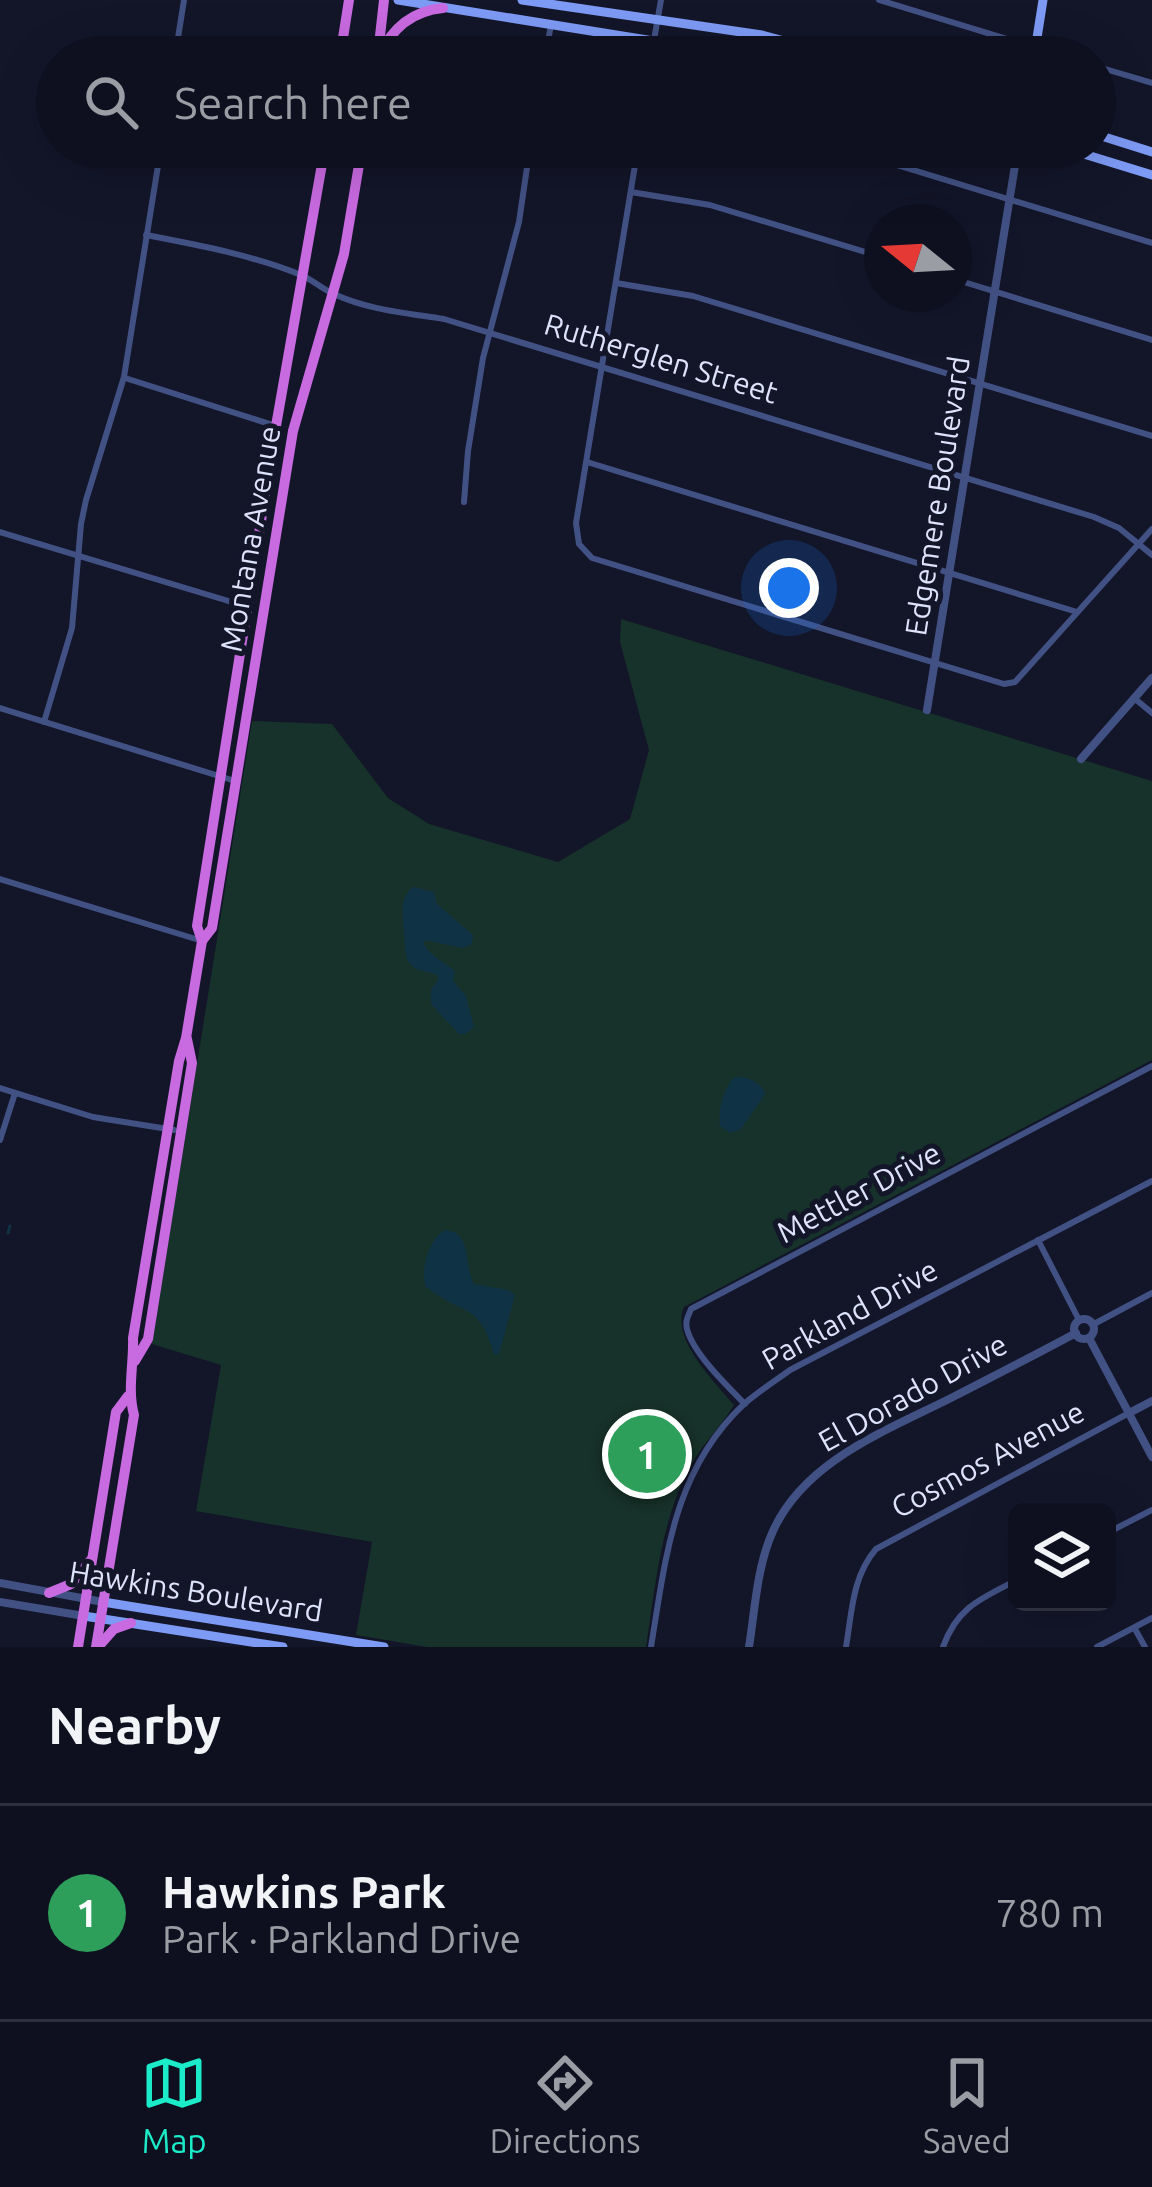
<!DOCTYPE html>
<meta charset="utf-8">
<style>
:root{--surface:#0e101f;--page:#171928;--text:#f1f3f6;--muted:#9b9da4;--line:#2e303d;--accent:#1bebc8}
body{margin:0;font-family:Ubuntu,sans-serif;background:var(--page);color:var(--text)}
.controls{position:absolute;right:36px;bottom:36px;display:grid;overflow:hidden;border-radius:18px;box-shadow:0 12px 48px #0002}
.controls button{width:108px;height:108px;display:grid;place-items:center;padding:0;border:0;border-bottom:3px solid var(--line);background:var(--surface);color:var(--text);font:60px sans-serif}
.compass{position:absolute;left:864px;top:204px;width:108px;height:108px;border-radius:50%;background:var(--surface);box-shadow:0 12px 48px #0002;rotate:288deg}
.you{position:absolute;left:789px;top:588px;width:42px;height:42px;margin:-30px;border:9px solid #fff;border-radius:50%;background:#1a73e8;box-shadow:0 0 0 18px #1a73e833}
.badge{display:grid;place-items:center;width:78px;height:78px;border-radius:50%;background:var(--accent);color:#fff;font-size:39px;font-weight:700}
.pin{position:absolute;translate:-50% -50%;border:6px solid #fff;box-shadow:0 3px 12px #0006}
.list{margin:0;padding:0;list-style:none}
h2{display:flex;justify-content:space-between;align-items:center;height:156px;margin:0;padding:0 48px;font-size:51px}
h2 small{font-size:39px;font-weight:400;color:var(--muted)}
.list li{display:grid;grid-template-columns:78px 1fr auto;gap:36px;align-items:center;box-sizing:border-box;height:216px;padding:0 48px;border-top:3px solid var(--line)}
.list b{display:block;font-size:45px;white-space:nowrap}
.list p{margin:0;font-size:39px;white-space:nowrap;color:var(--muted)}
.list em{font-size:39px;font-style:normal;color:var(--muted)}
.icon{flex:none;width:66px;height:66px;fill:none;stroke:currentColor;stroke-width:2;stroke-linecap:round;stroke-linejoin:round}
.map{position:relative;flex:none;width:1152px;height:1647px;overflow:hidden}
.search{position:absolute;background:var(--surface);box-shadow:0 12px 48px #0002;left:36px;right:36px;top:36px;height:132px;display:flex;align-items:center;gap:30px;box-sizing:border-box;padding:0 42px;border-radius:66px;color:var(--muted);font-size:45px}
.sheet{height:372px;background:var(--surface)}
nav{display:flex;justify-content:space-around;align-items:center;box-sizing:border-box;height:168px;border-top:3px solid var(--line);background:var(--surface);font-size:33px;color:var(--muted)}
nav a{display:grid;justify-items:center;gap:6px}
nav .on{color:var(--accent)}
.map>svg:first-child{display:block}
.green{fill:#17322a}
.water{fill:#103245}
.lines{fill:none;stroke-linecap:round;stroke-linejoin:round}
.stream{stroke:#103245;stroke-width:3}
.minor{stroke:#425184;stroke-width:6}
.tertiary{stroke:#425184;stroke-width:8}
.secondary{stroke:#7d9af4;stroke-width:9}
.trunk{stroke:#c86ae0;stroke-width:10}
.labels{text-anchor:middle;stroke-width:10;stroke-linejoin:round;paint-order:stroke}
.street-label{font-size:30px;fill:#dee3fc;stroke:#131529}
</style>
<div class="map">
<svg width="1152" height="1647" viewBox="0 0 1152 1647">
<rect width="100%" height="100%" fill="#131529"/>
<path class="green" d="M621,619L1152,781V1060L684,1307C670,1338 714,1381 734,1405C719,1429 699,1448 686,1474C660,1528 655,1589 646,1647H427L356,1635L372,1542L196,1511L221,1365L152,1344L252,721L332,724L388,798L429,824L558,862L630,819L649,750L620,642Z"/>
<g class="water">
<path d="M413,887L434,892L437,904L473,935L472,944L463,948L429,941H424V944C430,956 445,962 455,971L453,981L466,996L474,1027L465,1034H459L431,1004V990L438,980V975L416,969L408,962C404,950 405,943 404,933C403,914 398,900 413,887Z"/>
<path d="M734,1077C746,1076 761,1081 765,1094L741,1129L730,1133L720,1126C718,1110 723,1090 734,1077Z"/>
<path d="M445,1230C473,1232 463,1264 474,1284L508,1290L515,1295L499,1354L494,1355C481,1302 461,1315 426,1287C420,1269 429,1239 445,1230Z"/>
</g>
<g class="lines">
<polyline class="stream" points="8,1233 10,1226"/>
<g class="minor">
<polyline points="879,0 1066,57"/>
<polyline points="175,57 184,0"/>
<polyline points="545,57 551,25"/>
<polyline points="651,57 661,0"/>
<polyline points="1095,66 1152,83"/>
<polyline points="638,147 576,523 579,544 592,558 1004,684 1015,682 1152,529"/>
<polyline points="838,147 1152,243"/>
<polyline points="631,192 710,205 882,257"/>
<path d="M146,235C198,245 252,255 301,275C313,280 322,289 334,294C368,310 407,313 444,319L1094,517L1119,528L1152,555"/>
<polyline points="954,279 1152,340"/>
<polyline points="616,283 693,296 1152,436"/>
<polyline points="125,378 276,426"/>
<polyline points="587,462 1077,612"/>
<polyline points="464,502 468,451 483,358 519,222 530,147"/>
<polyline points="0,532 245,606"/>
<polyline points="1134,698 1152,713"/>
<polyline points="0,708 235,781"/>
<polyline points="44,722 72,628 81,524 86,500 124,377 161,147"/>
<polyline points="0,879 199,940"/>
<polyline points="0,1088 93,1117 174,1130"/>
<polyline points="0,1140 15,1093"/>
<polyline points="1038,1240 1079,1320"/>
<polyline points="1094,1324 1152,1293"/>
<path d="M745,1404C727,1386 693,1353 687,1329C685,1320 688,1317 691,1309L1152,1066"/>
<polyline points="1107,1533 1152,1510"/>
<polyline points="1135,1629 1145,1647"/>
<path d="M651,1647C666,1557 673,1471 744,1404C758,1392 775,1381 790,1370L1152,1181"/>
<path d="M846,1647C852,1612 852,1577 876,1549L1129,1413"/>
<path d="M943,1647C957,1607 982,1598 1017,1580"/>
<polyline points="1097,1647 1152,1618"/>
</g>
<g class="tertiary">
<polyline points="927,710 1018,147"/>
<polyline points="1081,759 1152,678"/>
<circle cx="1084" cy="1329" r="10"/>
<polyline points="1089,1338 1152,1457"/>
<polyline points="1129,1413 1152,1401"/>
<polyline points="0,1583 103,1602"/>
<polyline points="0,1602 84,1616"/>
<path d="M749,1647C755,1609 757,1566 773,1531C805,1460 888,1430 953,1397C994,1376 1035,1355 1076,1333"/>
</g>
<g class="secondary">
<polyline points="398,0 753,57"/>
<polyline points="522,0 762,35 843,57"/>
<polyline points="1034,57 1043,0"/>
<polyline points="1095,134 1152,152"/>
<polyline points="1061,147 1152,175"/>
<polyline points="103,1602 384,1647"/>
<polyline points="84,1616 283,1647"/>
</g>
<g class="trunk">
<polyline points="378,54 384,0"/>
<polyline points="340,57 349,0"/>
<path d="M379,57C391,29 412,11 443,8"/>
<polyline points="202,941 197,926 276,426 325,147"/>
<polyline points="135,1361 148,1339 192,1063 187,1039"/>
<polyline points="49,1593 71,1584 91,1560"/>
<polyline points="78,1647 116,1412 128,1396"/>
<path d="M96,1647L134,1415C127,1389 134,1364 133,1338L179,1061L186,1038L202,941L212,928L293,431L344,254L362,147"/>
<polyline points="98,1647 114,1629 131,1623"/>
</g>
</g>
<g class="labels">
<g class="street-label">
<text transform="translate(661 359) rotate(17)" y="10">Rutherglen Street</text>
<text transform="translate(938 496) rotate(-81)" y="10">Edgemere Boulevard</text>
<text transform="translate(251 539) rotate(-80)" y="10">Montana Avenue</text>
<text transform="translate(859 1193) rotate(-28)" y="10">Mettler Drive</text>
<text transform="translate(850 1315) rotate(-29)" y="10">Parkland Drive</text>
<text transform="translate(913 1393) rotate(-29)" y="10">El Dorado Drive</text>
<text transform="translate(988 1460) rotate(-28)" y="10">Cosmos Avenue</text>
<text transform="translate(196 1592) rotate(9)" y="10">Hawkins Boulevard</text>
</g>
</g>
</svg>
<div class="controls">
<button><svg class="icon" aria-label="layers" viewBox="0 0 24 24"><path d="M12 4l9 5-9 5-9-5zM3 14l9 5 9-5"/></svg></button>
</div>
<svg class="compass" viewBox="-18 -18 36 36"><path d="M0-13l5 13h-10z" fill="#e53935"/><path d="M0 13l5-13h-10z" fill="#9b9da4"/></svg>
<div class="you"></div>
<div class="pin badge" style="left:647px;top:1454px;background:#2e9e5b">1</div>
<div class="search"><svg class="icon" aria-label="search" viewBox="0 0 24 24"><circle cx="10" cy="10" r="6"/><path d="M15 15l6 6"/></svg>Search here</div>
</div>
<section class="sheet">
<h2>Nearby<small></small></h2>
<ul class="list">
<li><span class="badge" style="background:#2e9e5b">1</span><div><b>Hawkins Park</b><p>Park · Parkland Drive</p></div><em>780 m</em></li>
</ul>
</section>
<nav>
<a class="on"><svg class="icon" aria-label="map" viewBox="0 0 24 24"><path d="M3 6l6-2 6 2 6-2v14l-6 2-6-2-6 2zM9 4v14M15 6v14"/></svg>Map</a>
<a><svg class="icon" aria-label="directions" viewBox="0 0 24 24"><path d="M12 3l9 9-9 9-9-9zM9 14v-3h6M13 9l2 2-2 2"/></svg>Directions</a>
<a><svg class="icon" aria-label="saved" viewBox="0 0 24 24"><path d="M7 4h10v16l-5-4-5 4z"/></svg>Saved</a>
</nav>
